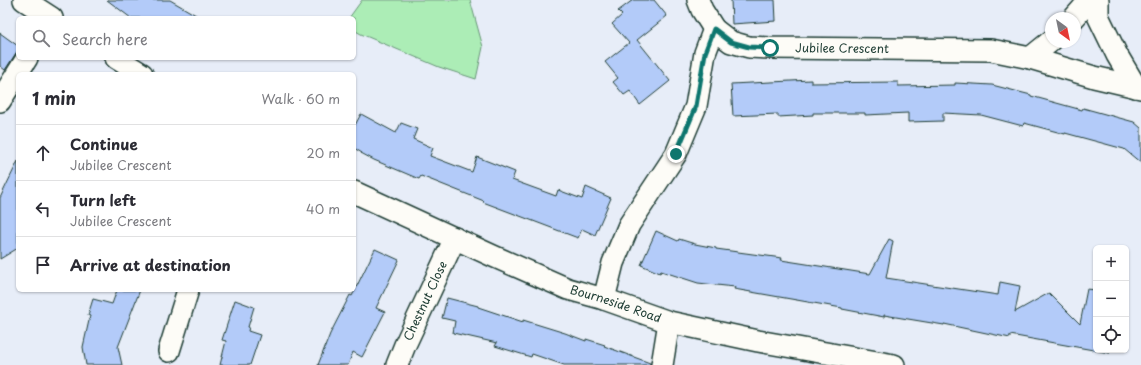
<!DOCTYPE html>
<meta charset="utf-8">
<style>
:root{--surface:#fff;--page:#f7f7f7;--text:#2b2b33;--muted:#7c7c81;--line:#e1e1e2}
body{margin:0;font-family:"Playpen Sans",sans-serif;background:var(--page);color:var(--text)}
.controls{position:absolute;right:12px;bottom:12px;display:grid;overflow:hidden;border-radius:6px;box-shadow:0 1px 3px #0004}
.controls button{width:36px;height:36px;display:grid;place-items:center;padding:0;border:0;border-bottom:1px solid var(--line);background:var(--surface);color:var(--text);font:20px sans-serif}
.compass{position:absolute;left:1045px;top:12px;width:36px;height:36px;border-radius:50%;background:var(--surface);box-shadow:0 1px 3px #0004;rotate:147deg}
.stop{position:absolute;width:12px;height:12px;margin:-9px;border:3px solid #0f766e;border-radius:50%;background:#fff}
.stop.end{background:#0f766e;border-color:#fff;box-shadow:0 1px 4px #0008}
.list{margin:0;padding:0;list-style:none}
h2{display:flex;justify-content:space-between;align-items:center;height:52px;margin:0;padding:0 16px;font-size:17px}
h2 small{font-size:13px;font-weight:400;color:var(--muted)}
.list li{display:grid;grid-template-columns:26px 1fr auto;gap:12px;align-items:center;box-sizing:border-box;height:56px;padding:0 16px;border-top:1px solid var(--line)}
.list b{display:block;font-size:15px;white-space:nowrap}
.list p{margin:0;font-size:13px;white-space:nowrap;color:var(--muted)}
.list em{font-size:13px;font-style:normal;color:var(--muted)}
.icon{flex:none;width:22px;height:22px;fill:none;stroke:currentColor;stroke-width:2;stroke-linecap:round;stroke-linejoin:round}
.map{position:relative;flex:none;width:1141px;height:365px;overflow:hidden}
.search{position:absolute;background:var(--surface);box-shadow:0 1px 3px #0004;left:16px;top:16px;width:340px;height:44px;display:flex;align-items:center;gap:10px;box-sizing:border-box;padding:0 14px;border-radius:6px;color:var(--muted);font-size:15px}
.panel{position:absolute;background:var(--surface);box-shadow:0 1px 3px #0004;left:16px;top:72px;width:340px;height:220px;border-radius:6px}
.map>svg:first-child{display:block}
.green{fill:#acedb6;stroke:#669575}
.building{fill:#b3cbf9;stroke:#1f3d34}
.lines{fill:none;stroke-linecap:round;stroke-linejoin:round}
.minor-casing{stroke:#1f3d34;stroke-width:24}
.minor{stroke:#fdfcf7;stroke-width:21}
.route{stroke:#0f766e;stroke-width:5}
.labels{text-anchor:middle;stroke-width:3.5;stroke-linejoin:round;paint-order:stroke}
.street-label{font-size:12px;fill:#1f3d34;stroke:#fdfcf7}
</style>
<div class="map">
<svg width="1141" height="365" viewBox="0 0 1141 365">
<rect width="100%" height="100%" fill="#e7edf8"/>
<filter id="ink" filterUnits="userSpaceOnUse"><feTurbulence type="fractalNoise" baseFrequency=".025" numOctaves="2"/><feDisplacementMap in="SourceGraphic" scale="8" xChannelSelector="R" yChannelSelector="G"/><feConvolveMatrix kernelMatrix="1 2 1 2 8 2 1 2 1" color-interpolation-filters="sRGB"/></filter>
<g filter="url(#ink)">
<polygon class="green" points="362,0 470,0 483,47 476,79 439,67 361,34 354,30 354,18 349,18"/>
<g class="building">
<polygon points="107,0 170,0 201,18 131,18"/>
<polygon points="633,0 654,0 667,16 637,40 670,81 640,105 630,91 624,95 613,82 618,78 605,62 629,43 612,24 622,15 618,11"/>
<polygon points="731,0 775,0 776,21 732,24"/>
<polygon points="0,33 18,46 18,50 5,70 0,66"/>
<polygon points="811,80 811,83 898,82 898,86 955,85 955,83 992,85 1031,95 1031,96 1082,110 1083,108 1134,122 1141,128 1141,163 1124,149 1065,133 1065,134 1024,123 1023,126 981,115 943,113 943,121 908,122 908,113 865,115 865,113 813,113 813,115 778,117 778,114 733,116 731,84"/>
<polygon points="361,114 396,133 401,123 417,129 413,139 433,148 430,156 472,172 477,157 515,172 512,180 556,196 558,190 582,199 586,187 611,198 595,235 582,229 578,238 483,202 484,201 421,176 419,179 374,160 361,153 362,153 354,148 354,127"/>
<polygon points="18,161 18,248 0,259 0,198"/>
<polygon points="656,231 678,241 679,239 695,244 716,248 716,249 782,258 781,260 870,274 889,239 893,241 886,278 998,295 1000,282 1020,286 1015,312 1049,293 1080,324 1087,289 1096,290 1096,350 1107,350 1110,353 1010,335 1010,338 944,324 944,325 884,315 884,317 842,309 842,308 734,289 735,287 698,283 661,271 660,273 641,265"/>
<polygon points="375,249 399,260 376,308 385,312 362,357 353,352 348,365 318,365 330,334 350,295 352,296"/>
<polygon points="117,290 140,290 118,347 122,365 86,365 83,347 90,316 88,315 93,299 112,304"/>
<polygon points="447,298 478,306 478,307 523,322 523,320 565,333 586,341 586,339 605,345 604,346 650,363 650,365 564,365 532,354 531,357 495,346 497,343 453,333 455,321 442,318"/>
<polygon points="235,300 254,307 248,327 249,327 248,331 260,335 250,365 220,365 226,341 222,340"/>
</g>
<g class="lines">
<g class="minor-casing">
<g id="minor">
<polyline points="24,0 52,18"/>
<polyline points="698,0 702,10 714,29"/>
<polyline points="1098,0 1098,16 1117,55 1136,87"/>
<polyline points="1074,18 1082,9 1089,0"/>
<polyline points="116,58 142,74"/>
<polyline points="1030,58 1051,41"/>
<polyline points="0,101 27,58"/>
<path id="s1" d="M354,192L493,256L568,289L604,299L669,322L758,341L894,365"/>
<path id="s2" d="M604,299L613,263L629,225L676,154L696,106L705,53L714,29L731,42L749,47L770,48L991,50L1030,58L1094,77L1141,88"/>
<polyline points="169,351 188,290"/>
<path id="s3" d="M397,365L405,345L455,238"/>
<polyline points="662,365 669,322"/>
</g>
</g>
<use href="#minor" class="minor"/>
</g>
</g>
<g class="lines" filter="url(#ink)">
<polyline class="route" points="676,154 696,106 705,53 714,29 731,42 749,47 770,48"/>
</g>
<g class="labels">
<g class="street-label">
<text dy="4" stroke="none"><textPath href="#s2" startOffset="428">Jubilee Crescent</textPath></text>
<text dy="4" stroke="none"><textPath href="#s3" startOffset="70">Chestnut Close</textPath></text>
<text dy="4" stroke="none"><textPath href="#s1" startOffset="285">Bourneside Road</textPath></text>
</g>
</g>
</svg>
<div class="controls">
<button>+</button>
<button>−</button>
<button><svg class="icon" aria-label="locate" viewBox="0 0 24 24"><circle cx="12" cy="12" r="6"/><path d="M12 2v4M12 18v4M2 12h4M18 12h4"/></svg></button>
</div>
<svg class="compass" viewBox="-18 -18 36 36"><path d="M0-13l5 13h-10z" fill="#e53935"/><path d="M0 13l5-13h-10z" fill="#7c7c81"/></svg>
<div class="stop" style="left:770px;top:48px"></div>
<div class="stop end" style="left:676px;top:154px"></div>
<div class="search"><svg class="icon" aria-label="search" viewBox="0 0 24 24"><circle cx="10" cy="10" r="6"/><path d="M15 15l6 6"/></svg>Search here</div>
<section class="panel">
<h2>1 min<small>Walk · 60 m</small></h2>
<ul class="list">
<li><svg class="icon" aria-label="ahead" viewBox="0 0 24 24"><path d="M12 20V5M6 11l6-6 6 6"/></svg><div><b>Continue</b><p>Jubilee Crescent</p></div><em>20 m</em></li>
<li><svg class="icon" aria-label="left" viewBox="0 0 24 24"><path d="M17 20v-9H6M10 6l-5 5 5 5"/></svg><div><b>Turn left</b><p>Jubilee Crescent</p></div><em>40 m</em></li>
<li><svg class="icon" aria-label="arrive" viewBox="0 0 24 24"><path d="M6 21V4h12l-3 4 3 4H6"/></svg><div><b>Arrive at destination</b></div></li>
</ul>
</section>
</div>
